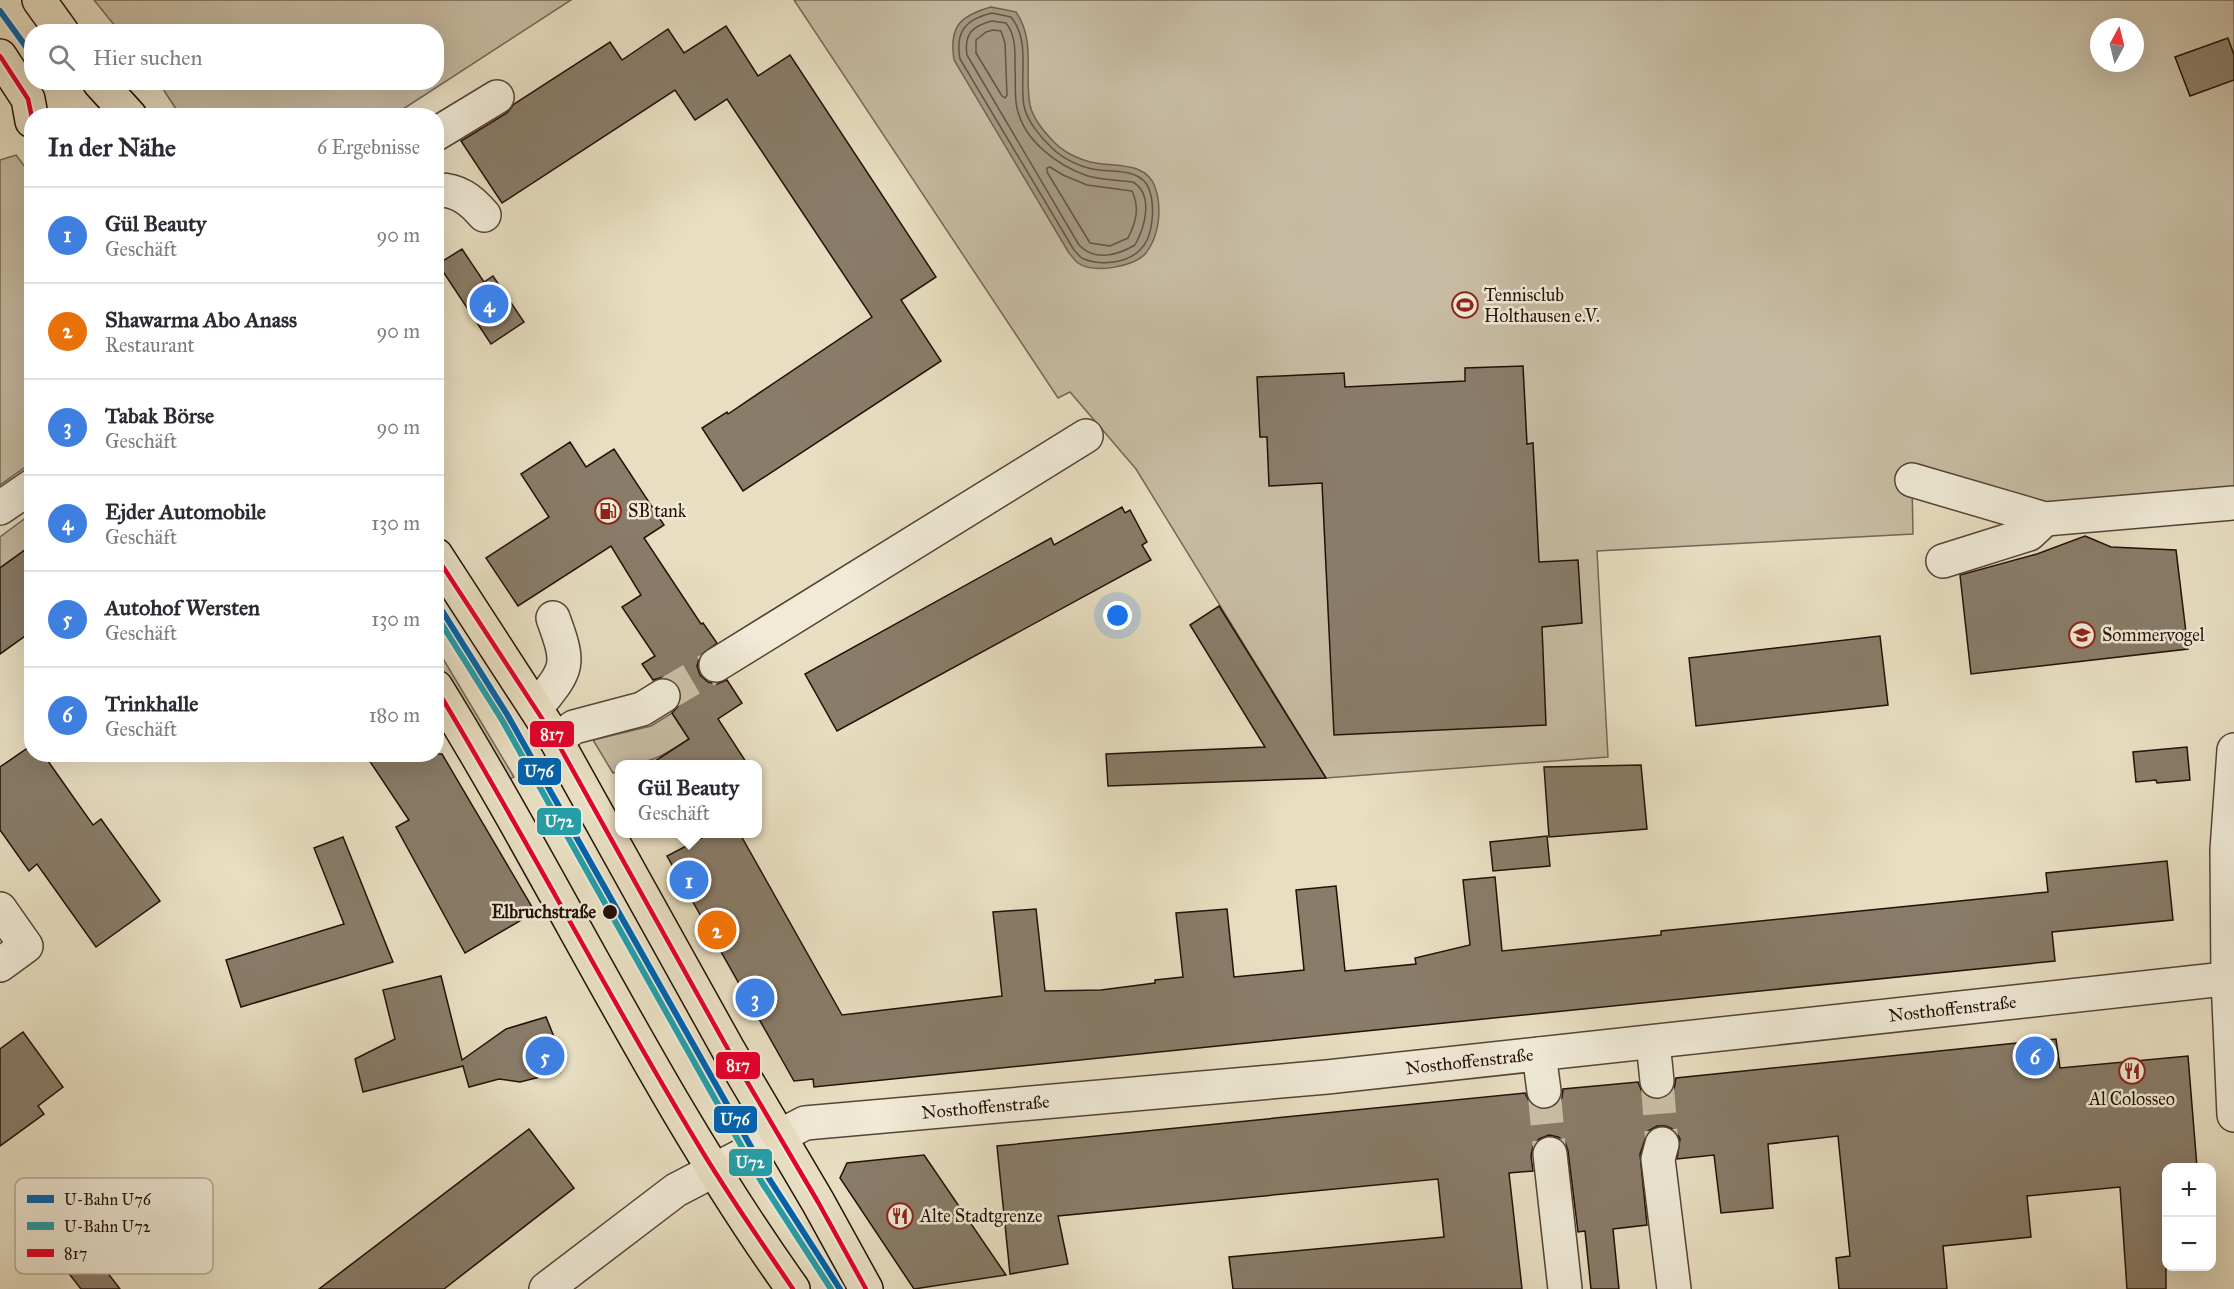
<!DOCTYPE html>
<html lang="de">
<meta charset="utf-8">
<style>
:root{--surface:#fff;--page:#f7f7f7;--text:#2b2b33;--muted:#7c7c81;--line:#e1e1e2;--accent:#8f2418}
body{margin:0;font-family:"IM FELL Great Primer",serif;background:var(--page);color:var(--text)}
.controls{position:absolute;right:18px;bottom:18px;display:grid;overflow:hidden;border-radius:12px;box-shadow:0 6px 24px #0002}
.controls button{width:54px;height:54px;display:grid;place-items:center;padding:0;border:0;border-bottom:2px solid var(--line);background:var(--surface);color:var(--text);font:30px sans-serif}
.compass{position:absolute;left:2090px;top:18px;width:54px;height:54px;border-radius:50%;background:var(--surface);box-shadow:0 6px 24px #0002;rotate:7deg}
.you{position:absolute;left:1118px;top:616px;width:21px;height:21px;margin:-15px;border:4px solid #fff;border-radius:50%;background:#1a73e8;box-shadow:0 0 0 9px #1a73e833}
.badge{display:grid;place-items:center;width:39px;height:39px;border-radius:50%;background:var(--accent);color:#fff;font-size:20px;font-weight:700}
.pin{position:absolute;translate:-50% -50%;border:3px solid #fff;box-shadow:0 2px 6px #0006}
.popup{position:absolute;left:615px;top:760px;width:147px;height:78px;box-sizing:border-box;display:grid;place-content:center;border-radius:12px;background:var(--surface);filter:drop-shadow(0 2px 4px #0005);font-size:20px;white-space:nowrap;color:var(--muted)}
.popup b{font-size:22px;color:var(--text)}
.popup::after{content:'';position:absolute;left:50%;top:100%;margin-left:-12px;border:12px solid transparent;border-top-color:var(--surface)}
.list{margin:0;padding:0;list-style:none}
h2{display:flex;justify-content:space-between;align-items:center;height:78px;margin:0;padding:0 24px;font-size:26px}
h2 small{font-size:20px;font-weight:400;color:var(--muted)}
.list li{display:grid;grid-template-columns:39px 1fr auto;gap:18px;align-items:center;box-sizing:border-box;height:96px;padding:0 24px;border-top:2px solid var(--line)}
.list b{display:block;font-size:22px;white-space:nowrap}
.list p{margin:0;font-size:20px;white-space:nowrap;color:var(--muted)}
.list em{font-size:20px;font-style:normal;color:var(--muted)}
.icon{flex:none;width:33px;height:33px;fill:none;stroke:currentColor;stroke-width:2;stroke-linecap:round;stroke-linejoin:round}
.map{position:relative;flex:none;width:2234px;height:1289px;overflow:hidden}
.search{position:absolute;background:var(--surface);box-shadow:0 6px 24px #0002;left:24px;top:24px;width:420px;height:66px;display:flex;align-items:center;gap:15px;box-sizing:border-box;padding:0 21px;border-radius:24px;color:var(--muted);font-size:22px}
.panel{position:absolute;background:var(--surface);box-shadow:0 6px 24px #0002;left:24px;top:108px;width:420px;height:654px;border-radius:24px}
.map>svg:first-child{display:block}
.green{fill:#c7bca3;stroke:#756656;stroke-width:1.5;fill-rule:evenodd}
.water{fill:#a59983;stroke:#716252;stroke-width:1.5}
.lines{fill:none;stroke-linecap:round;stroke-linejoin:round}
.shore{stroke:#645446;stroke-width:1.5}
.building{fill:#897c69;stroke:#231009;stroke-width:1.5}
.minor-tunnel{stroke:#cac0a6;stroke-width:33;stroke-dasharray:33 16;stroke-linecap:butt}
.minor-casing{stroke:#544437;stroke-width:36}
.major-casing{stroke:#231009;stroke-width:36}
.minor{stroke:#f0ead7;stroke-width:33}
.major{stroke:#e8dfc2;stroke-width:33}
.bus-1-casing{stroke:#f0ead7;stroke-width:9}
.bus-1{stroke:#e4002b;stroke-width:4.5}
.metro-1-casing{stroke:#f0ead7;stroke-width:10}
.metro-2-casing{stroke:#f0ead7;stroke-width:10}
.metro-1{stroke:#0063af;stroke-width:6}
.metro-2{stroke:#259fa9;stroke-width:6}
.stop-dot{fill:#231009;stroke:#f0ead7;stroke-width:2}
.labels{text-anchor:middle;stroke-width:5;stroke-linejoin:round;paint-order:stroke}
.poi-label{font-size:18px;fill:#231009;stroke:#f0ead7;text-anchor:start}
.stop-label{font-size:18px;font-weight:bold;fill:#231009;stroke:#f0ead7;text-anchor:end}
.street-label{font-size:18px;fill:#231009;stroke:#f0ead7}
.key{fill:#f0ead7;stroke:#b2a999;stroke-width:1.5}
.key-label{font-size:16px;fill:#231009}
.line-badge{stroke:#f0ead7;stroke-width:2}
.badge-label{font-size:16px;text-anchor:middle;font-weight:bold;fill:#fff}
</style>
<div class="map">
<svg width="2234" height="1289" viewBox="0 0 2234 1289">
<rect width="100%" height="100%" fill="#e8dfc2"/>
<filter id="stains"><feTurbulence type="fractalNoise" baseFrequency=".00333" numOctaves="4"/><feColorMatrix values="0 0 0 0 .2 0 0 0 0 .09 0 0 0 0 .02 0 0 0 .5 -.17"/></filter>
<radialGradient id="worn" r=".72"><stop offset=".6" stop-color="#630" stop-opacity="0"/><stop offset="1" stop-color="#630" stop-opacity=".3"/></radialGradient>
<g class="green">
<polygon points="94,0 571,0 394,115 180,115 159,83 436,82 436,32 119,31"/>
<path d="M794,0H2234V492L2038,509L1912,480L1913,534L1597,551L1608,757L1326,778L1136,469L1070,392L1058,398ZM2099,27H2135V63H2099Z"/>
<polygon points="16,155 32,176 31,463 0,485 0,160"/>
<polygon points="31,514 31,545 0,568 0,537"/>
<polygon points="436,647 514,777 504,782 437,665"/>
<path d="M672,713L689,739C662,756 652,764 620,764V771L613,773L593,740L651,726Z"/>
</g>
<path class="water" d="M991,7L1016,12C1036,41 1024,73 1030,105C1033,119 1045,133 1055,143C1065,153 1082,161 1096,163C1117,167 1146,162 1155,187C1162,207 1160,235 1146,253C1135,267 1093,274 1078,263C1075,261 1072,256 1069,253L954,60C949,27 959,16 991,7Z"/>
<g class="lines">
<g class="shore">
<path d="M992,13L1011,17C1031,41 1019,77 1024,106C1027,121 1041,138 1052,148C1062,158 1078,166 1092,169C1111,173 1141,167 1149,189C1155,205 1154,237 1140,250C1127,263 1101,266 1084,259C1080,258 1077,253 1074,250L960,59C955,31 966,19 992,13Z"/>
<path d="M992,21L1006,23C1016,35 1015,52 1015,67C1016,80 1014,96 1017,108C1024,141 1058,166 1088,176C1102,180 1119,180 1133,182C1154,195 1145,227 1135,245C1118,255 1095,262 1079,245L967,55C964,34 972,26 992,21Z"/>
<polygon points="993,30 1001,31 1005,43 1007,95 1005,98 1002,96 976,53 976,40 986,32"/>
<path d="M1047,168L1050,167L1063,175L1087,185L1132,191C1140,208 1136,222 1128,238L1110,246L1090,243L1047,172Z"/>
</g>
</g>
<g class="building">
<polygon points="726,26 758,76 790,55 936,277 901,300 941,361 743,491 702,428 727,412 728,414 872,317 727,99 695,120 675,90 502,203 461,141 507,113 514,104 610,42 622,60 668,29 684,53"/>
<polygon points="2228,38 2234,55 2234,80 2190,96 2175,57"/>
<polygon points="462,249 484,282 493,276 524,322 491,344 438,264"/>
<polygon points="1523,366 1527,444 1533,443 1539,562 1578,560 1582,623 1542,627 1546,725 1334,735 1322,483 1269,486 1267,437 1260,437 1257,377 1344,373 1345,387 1465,381 1465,368"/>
<polygon points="570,442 586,467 614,449 664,525 644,538 701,624 703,623 717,643 700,656 697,666 700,675 708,682 717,684 727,680 742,703 718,719 748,765 649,765 689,739 672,713 680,704 682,695 679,687 672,680 663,677 653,680 642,664 655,656 622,607 641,595 611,546 518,606 486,558 549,517 521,474"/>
<polygon points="1122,507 1125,513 1130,510 1147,542 1142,545 1151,560 837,731 805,674 1051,538 1054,545"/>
<polygon points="2085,536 2111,547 2176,550 2188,649 1971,674 1960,575 2037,554"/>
<polygon points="32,545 32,631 0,654 0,568"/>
<polygon points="1219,606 1326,778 1108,786 1106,754 1265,747 1190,625"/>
<polygon points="1880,636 1888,705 1696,726 1689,658"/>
<polygon points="32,745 32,754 43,754 93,825 101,819 160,901 96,947 37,864 29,871 0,830 0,767"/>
<polygon points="2187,747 2190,780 2157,783 2156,780 2136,782 2133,752"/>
<polygon points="365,754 442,754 535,912 465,953 396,827 409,820"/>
<polygon points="1641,765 1647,829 1549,837 1544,767"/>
<polygon points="709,834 740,834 842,1015 1002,996 993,912 1036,909 1045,991 1101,990 1155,983 1155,980 1183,977 1176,913 1227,909 1234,977 1304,970 1296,890 1336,886 1345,971 1416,964 1415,958 1470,945 1463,880 1495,877 1502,951 1661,935 1661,931 2048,892 2046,873 2167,861 2173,920 2052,932 2055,961 814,1087 813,1079 794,1081 667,856"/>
<polygon points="1547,836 1550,866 1493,871 1490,842"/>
<polygon points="343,837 393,962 241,1007 226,960 344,924 314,848"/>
<polygon points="441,976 462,1060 506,1029 546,1017 558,1047 560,1072 520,1082 499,1079 469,1087 463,1066 363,1092 355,1059 395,1039 383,990"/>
<polygon points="23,1032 63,1087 38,1106 44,1114 0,1146 0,1049"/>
<polygon points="2056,1039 2060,1068 2188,1056 2197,1167 2166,1167 2166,1289 2127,1289 2120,1187 2027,1196 2031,1237 1943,1246 1947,1289 1839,1289 1836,1258 1850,1256 1838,1136 1768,1144 1773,1208 1721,1213 1714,1155 1677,1159 1680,1139 1675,1130 1666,1126 1657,1126 1648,1131 1640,1154 1647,1225 1613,1229 1619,1289 1591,1289 1585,1231 1578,1232 1568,1151 1565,1142 1558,1137 1549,1135 1539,1139 1533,1146 1531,1156 1533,1171 1509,1173 1522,1289 1233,1289 1229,1257 1444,1237 1438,1179 1058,1216 1068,1264 1010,1274 997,1146 1525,1093 1530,1103 1537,1108 1546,1110 1556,1105 1562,1098 1563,1089 1638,1082 1642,1092 1650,1098 1658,1100 1667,1096 1674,1089 1676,1078"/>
<polygon points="529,1129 574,1188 444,1289 319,1289"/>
<polygon points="924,1155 1006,1275 914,1289 840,1178 847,1163"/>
<polygon points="67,1220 120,1289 81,1289 42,1239"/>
</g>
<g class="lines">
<g class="minor-tunnel">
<polyline points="663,696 716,665"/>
<polyline points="1657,1081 1662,1144"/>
<polyline points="1544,1091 1550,1154"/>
</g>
<g class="minor-casing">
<g id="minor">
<polyline points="436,134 497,97"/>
<path d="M436,190C458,189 471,200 484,215"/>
<polyline points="1912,480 2045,519 2234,503"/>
<polyline points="0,508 32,486"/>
<polyline points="1943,561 2029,534 2045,519"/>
<polyline points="716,665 1086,436"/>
<path d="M536,708C568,668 571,667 553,618"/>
<polyline points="556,740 574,727 642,709 663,696"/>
<polyline points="2234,750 2227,850 2228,979 2234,1115"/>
<polyline points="0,909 26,946 0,965"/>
<polyline points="1653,1042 1657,1081"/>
<polyline points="1539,1054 1544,1091"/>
<polyline points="1662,1144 1658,1159 1674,1289"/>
<polyline points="1550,1154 1565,1289"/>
<path id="s1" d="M546,1289L676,1190L805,1123L1327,1077L2234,978"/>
</g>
</g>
<g class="major-casing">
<g id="major">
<polyline points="39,0 62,32"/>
<polyline points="0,56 28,99 32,121"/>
<polyline points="99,82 130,116"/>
<polyline points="436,555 556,740 729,1051 818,1202 866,1289"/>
<path d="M436,687C559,886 657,1099 793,1289"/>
</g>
</g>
<use href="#minor" class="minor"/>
<use href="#major" class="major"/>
<g class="bus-1-casing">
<g id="bus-1">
<polyline points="0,56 28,99 32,118"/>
<polyline points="436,556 556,740 729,1051 818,1202 866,1289"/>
<path d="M436,688C526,837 606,992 696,1141C726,1192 760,1240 793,1289"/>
</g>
</g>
<use href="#bus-1" class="bus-1"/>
<g class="metro-1-casing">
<g id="metro-1">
<polyline points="0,11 32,55"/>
<polyline points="436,601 508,716 768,1177 840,1289"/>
</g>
</g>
<g class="metro-2-casing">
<polyline id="metro-2" points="436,615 502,720 761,1181 831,1289"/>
</g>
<use href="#metro-1" class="metro-1"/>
<use href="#metro-2" class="metro-2"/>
</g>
<defs>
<g id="stadium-ring" transform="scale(1.35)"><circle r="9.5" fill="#f0ead7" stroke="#8f2418" stroke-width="1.5"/><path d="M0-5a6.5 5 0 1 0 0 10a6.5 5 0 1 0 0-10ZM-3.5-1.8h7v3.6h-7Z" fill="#8f2418"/></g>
<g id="fuel-ring" transform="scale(1.35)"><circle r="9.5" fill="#f0ead7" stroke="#8f2418" stroke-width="1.5"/><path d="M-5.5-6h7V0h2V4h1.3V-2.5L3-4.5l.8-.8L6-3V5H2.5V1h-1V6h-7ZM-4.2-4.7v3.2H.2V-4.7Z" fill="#8f2418"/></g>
<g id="school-ring" transform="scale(1.35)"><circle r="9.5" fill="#f0ead7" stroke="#8f2418" stroke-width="1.5"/><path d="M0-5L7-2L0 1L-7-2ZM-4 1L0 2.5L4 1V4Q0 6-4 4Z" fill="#8f2418"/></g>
<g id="restaurant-ring" transform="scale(1.35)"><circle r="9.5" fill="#f0ead7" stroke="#8f2418" stroke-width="1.5"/><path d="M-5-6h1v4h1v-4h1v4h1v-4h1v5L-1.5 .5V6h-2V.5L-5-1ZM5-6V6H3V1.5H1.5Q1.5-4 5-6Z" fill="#8f2418"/></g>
</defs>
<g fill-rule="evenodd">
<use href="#stadium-ring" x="1465" y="305"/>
<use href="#fuel-ring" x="608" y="511"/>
<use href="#school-ring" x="2082" y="635"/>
<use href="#restaurant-ring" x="2132" y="1071"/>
<use href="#restaurant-ring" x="900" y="1216"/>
</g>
<circle class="stop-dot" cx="610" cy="912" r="8"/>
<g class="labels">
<g class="poi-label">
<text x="1484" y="301">Tennisclub<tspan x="1484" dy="21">Holthausen e.V.</tspan></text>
<text x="628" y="517">SB tank</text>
<text x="2102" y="641">Sommervogel</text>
<text x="2132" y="1105" text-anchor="middle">Al Colosseo</text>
<text x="920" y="1222">Alte Stadtgrenze</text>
</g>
<g class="stop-label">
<text x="596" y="918">Elbruchstraße</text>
</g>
<g class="street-label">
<text dy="6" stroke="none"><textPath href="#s1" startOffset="1462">Nosthoffenstraße</textPath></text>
<text dy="6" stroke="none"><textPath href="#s1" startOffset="976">Nosthoffenstraße</textPath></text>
<text dy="6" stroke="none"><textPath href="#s1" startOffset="490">Nosthoffenstraße</textPath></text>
</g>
</g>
<rect x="15" y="1178" width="198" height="96" rx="9" class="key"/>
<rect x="27" y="1195" width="27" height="8" fill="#0063af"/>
<rect x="27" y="1222" width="27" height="8" fill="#259fa9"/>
<rect x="27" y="1249" width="27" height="8" fill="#e4002b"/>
<g class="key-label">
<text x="64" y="1205">U-Bahn U76</text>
<text x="64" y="1232">U-Bahn U72</text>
<text x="64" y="1259">817</text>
</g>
<g class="line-badge">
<rect x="529" y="720" width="46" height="28" rx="6" fill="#e4002b"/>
<rect x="517" y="757" width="45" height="29" rx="6" fill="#0063af"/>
<rect x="536" y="807" width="46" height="29" rx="6" fill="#259fa9"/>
<rect x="715" y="1051" width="46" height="29" rx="6" fill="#e4002b"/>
<rect x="713" y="1105" width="45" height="29" rx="6" fill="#0063af"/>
<rect x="728" y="1148" width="45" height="29" rx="6" fill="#259fa9"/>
</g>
<g class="badge-label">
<text x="552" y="740">817</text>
<text x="539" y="777">U76</text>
<text x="559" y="827">U72</text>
<text x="738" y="1071">817</text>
<text x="735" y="1125">U76</text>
<text x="750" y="1168">U72</text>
</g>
<rect width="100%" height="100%" filter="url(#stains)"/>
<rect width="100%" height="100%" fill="url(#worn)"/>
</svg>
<div class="controls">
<button>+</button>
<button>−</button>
</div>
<svg class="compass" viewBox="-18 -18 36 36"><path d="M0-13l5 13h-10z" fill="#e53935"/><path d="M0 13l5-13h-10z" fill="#7c7c81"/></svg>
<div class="you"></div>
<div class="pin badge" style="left:689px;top:880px;background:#3f7fe0">1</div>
<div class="popup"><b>Gül Beauty</b>Geschäft</div>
<div class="pin badge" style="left:717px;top:930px;background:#e8710a">2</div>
<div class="pin badge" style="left:755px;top:998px;background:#3f7fe0">3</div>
<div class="pin badge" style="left:489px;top:304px;background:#3f7fe0">4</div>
<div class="pin badge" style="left:545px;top:1056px;background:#3f7fe0">5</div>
<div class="pin badge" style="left:2035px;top:1056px;background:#3f7fe0">6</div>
<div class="search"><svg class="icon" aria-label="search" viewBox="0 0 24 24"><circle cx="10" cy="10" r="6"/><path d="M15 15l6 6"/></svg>Hier suchen</div>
<section class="panel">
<h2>In der Nähe<small>6 Ergebnisse</small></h2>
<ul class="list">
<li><span class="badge" style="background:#3f7fe0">1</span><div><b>Gül Beauty</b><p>Geschäft</p></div><em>90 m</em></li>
<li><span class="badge" style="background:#e8710a">2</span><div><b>Shawarma Abo Anass</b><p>Restaurant</p></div><em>90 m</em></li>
<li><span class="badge" style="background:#3f7fe0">3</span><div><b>Tabak Börse</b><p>Geschäft</p></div><em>90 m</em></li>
<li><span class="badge" style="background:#3f7fe0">4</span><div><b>Ejder Automobile</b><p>Geschäft</p></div><em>130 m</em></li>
<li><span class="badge" style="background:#3f7fe0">5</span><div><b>Autohof Wersten</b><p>Geschäft</p></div><em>130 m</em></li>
<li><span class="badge" style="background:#3f7fe0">6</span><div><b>Trinkhalle</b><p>Geschäft</p></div><em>180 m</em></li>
</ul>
</section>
</div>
